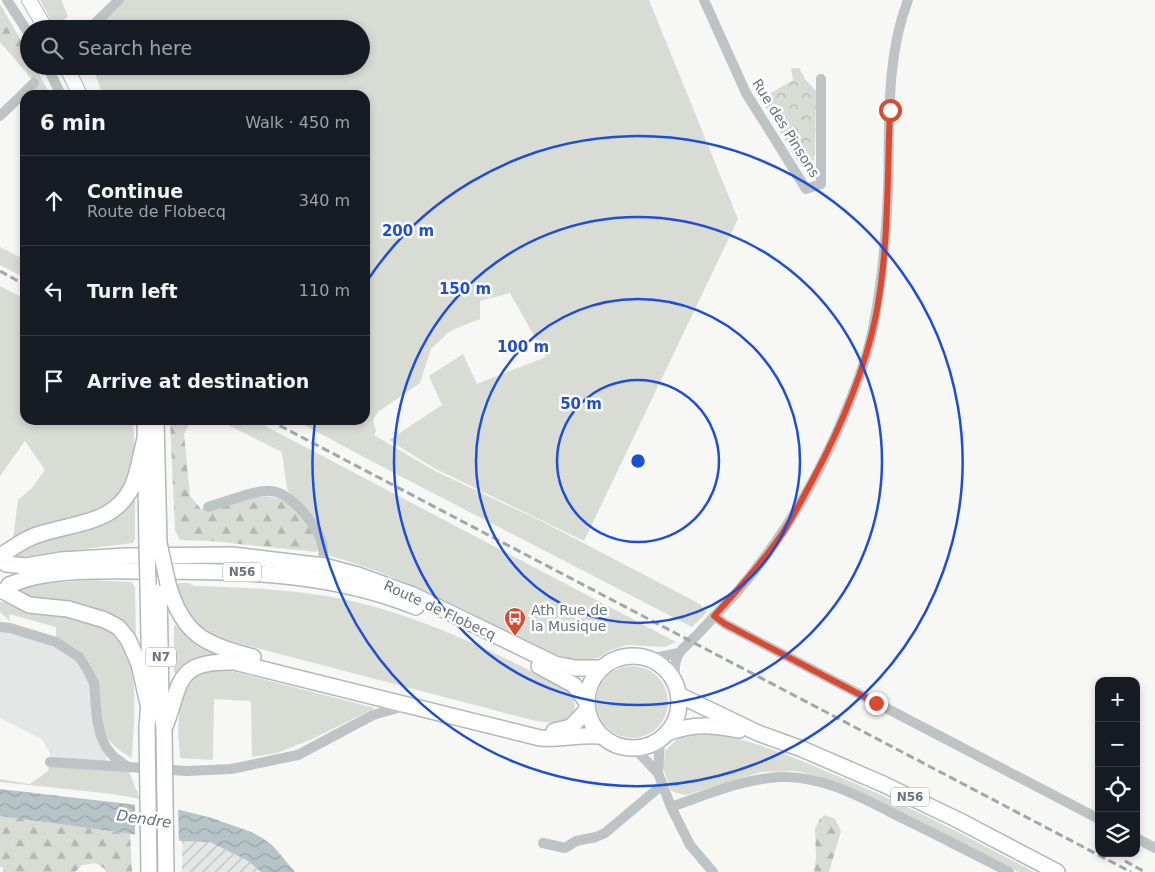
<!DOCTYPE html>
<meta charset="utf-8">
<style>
:root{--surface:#171b24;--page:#242831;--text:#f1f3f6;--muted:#9ea1a6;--line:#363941}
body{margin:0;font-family:"DejaVu Sans",sans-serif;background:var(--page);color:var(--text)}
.controls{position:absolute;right:15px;bottom:15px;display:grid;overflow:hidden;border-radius:10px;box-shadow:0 2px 8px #0003}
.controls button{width:45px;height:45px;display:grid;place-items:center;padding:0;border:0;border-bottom:1px solid var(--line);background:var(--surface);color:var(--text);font:25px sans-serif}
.stop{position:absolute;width:15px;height:15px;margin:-11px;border:4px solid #d94a33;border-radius:50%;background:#fff}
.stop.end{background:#d94a33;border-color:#fff;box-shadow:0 1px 5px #0008}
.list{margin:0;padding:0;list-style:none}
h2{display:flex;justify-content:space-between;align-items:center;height:65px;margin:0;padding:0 20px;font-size:21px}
h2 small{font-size:16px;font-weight:400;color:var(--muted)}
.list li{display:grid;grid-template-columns:32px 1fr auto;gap:15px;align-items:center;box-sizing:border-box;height:90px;padding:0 20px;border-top:1px solid var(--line)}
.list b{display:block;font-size:19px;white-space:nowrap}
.list p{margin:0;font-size:16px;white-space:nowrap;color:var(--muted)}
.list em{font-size:16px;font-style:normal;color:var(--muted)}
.icon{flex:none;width:28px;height:28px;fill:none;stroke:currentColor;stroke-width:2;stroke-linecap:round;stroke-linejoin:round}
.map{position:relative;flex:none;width:1155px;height:872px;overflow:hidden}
.search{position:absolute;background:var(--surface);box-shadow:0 2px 8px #0003;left:20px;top:20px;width:350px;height:55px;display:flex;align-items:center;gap:12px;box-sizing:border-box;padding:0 18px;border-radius:28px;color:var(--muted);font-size:19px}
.panel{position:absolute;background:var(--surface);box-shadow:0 2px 8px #0003;left:20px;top:90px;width:350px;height:335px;border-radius:15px}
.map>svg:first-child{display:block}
.built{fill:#e5e7e6}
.industrial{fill:url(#industrial-furrows)}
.green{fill:#d8dcd4}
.forest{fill:url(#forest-firs)}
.park{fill:url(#park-crowns)}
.water{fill:url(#water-waves)}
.pier{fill:#f7f7f5}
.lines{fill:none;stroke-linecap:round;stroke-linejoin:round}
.major-casing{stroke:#b2b8bb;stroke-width:16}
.highway-casing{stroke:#b2b7b9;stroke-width:18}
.minor{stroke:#bec3c6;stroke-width:10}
.major{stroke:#fff;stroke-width:14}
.highway{stroke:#fff;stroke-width:15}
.rail{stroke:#a0a8ac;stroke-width:3;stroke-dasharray:8 4;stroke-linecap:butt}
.highway-bridge-casing{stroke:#b2b7b9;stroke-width:18;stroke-linecap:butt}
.highway-bridge{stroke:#fff;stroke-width:15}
.route{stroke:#d94a33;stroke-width:6}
.ring{fill:none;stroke:#1d4ed8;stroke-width:2.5}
.labels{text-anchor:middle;stroke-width:5;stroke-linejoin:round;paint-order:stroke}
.shield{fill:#fff;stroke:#929ea5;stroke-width:1}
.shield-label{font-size:12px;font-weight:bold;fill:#64757e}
.street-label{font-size:14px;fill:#64757e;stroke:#fff}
.poi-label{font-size:14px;fill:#64757e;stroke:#fff;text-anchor:start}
.water-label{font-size:15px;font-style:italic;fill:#5f7478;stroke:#fff}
.centre{fill:#1d4ed8;stroke:#fff;stroke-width:2.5}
.ring-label{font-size:15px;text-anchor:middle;font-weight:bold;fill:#1d4ed8;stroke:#fff;stroke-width:5;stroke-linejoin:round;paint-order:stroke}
</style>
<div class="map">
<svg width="1155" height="872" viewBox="0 0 1155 872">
<defs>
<pattern id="industrial-furrows" width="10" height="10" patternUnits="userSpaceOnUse" patternTransform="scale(1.25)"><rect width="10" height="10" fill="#e5e7e6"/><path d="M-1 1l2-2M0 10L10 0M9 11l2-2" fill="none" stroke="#bdc0c0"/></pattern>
<pattern id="forest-firs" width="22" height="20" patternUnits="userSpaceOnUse" patternTransform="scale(1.25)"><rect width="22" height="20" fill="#d8dcd4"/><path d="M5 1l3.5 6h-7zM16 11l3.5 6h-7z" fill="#b3b7b1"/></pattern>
<pattern id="park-crowns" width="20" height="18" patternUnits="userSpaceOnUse" patternTransform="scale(1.25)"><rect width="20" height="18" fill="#d8dcd4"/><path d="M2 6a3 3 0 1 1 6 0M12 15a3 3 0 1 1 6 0" fill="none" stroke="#b3b7b1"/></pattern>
<pattern id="water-waves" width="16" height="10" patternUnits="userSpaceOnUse" patternTransform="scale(1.25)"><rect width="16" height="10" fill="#b7c4c7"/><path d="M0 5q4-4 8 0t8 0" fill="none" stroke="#98a4a7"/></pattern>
</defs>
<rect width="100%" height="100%" fill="#f7f7f5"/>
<polygon class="built" points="0,627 56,642 86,667 107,751 106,766 50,762 50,753 41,739 0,718"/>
<polygon class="industrial" points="182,841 210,842 248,861 261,872 182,872"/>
<g class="green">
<polygon points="40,0 61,0 68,16 55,28"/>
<polygon points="119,0 649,0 738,219 584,541 434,468 389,440 442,405 429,376 463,354 477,384 546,357 510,293 480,301 480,319 450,331 431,349 420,383 378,412 373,420 376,431 374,435 433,470 543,522 700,604 707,612 692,627 375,463 295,420 365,420 365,95 103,95 92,66 361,66 361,29 96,29"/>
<polygon points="0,247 25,260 25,278 0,265"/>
<polygon points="0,286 25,299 25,420 133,420 135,452 128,481 119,496 97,513 13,539 18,500 32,488 45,470 25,441 0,476"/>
<path d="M230,420H254L676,642L665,647L627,645L611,650L598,658L586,660L568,658L550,653C478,618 408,577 330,556L323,538L287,489L282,452L228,425Z"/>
<polygon points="135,488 135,540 133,543 76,550 28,559 7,558 20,547 94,526"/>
<polygon points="89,580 132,582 135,588 136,646 127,632 12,592 20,586"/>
<path d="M179,583H189L194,586C248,588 303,589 356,602C431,620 499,655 567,689C576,698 579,714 565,720C557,724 546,722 536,721L219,638L201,631L191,622L175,585Z"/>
<path d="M0,602H4C14,605 24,610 33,612C43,614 54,612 64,614C79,617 102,622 114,632C142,657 134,723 132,758C76,727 116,693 85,657C77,648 66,642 56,637V627L9,614L10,621L0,612Z"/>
<polygon points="176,625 192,641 215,652 214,656 176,674 174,672 174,626"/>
<circle cx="632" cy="702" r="36"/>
<polygon points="215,667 375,708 310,740 277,753 252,757 251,701 214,699 213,760 180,758 178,731 181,692 198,672"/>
<path d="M698,732L735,734V738C767,746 798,759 828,772C899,801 967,836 1034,872H1018L954,839L820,777L796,771L761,772L686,795L680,794L671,791L662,765L664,763L665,751L679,737Z"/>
<polygon points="50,762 128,769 140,799 113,794 0,782 0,779 30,784 48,771"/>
</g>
<g class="forest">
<polygon points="0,4 29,54 29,66 35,66 50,95 34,95 31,79 26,72 0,42"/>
<path d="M170,420H197L191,421L184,434L190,496L201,509C221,510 238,500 258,497C289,493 311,521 319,547L316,552L211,541L180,540L175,530Z"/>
<polygon points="825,815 835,819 841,831 829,872 814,872 816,858 815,828 820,819"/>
<polygon points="0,816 130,834 132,872 106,872 106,870 96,863 82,865 75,872 3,872 3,867 0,867"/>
</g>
<polygon class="park" points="791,68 799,68 805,79 816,91 815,155 812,164 801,166 797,161 761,99 793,80"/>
<polygon class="water" points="0,789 180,810 212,818 251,832 264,839 274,847 295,872 261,872 248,861 210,842 182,841 0,816"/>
<polygon class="pier" points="135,803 178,807 179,843 135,838"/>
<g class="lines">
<g class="major-casing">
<g id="major">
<polyline points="29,0 46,29"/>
<polyline points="66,66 80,95"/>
</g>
</g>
<g class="highway-casing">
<g id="highway">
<polyline points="145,420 147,543"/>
<polyline points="156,420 159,543"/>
<path d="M0,556C13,548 25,538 40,534C74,523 114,524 132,487C139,471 141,452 146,435"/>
<polyline points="6,564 26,566 61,560 126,556 232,555 324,566 358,575 413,595 555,664 575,668 602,668"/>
<path d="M168,584C183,636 205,644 253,657"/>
<path d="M9,585C17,582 26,579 34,577C73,569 115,571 155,571C244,571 333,573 416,607"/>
<polyline points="159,585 161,705 164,728"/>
<polyline points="3,591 29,605 68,609 105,620 118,627 128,639 139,664 148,704"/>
<circle cx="633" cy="702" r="46"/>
<polyline points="539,666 574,685 586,701"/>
<polyline points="679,695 758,733 802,749 883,784 958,820 1057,872"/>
<polyline points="147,727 150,689 148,585"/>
<path d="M164,729C182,685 173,660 234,662L540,738C560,740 579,734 600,736"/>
<polyline points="554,731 571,727 587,710"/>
<path d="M667,733C695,723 711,725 739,730"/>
</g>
</g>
<g class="minor">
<polyline points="7,0 29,34"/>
<polyline points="704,0 746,93 806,189 821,184 821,79"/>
<polyline points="89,29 119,0"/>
<polyline points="47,66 61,95"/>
<polyline points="0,116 34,83"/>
<path d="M208,507C223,503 257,489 271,491C291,493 314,522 321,540C324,549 324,557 324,566"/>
<polyline points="714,616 725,624 1099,819"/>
<polyline points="0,627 10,628 56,642 79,657 86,667 94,683 97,719 101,736 106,747 114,757 128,767 187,771 231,769 298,755 373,715 405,706"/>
<polyline points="649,659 679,653"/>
<path d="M676,685C674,674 673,662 680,652C685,646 692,640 698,634C711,620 724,606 737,592C779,543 814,485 840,425C852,396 865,365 872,333C882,286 886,238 888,190C890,127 885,60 908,0"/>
<polyline points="660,740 658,773 671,807 690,845 713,872"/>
<polyline points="635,749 658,773"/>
<polyline points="50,762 128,767"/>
<path d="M671,807C706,795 742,779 780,777C824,775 866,800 904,819C939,836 974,854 1009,872"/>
<polyline points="1136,838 1155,848"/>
<polyline points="543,843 565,848 576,841 596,837 605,833 662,785"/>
</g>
<use href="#major" class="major"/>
<use href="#highway" class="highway"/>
<g class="rail">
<polyline points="0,271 25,285"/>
<polyline points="269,420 1131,872"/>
<polyline points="1125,861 1145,872"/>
</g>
<g class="highway-bridge-casing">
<g id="highway-bridge">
<polyline points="147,543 148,585"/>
<polyline points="159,543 168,584"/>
<polyline points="147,727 149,872"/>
<polyline points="164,729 166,872"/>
</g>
</g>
<use href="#highway-bridge" class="highway-bridge"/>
</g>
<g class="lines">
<path class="route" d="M876,703L725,624L714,616C738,590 762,563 782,534C793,517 802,499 812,481C840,429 864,374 876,315C889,247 887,179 890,110"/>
</g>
<g class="ring">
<circle cx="638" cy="461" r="81"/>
<circle cx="638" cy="461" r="162"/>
<circle cx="638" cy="461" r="244"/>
<path d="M365 284A325 325 0 1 1 315 421"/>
</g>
<defs>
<g id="bus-pin" transform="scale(1.125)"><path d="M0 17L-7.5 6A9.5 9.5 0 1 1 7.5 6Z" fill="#d94a33" stroke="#fff"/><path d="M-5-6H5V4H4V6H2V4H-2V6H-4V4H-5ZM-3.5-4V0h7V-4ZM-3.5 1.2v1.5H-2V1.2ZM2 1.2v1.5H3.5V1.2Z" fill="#fff"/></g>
</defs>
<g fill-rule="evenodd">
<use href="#bus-pin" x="515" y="618"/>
</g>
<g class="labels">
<g class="shield">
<rect x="223" y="562.5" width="38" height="19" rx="4"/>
<rect x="146" y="647.5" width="30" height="19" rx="4"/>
<rect x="891" y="787.5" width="38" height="19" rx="4"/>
</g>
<g class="shield-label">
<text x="242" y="576">N56</text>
<text x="161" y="661">N7</text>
<text x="910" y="801">N56</text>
</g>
<g class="street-label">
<text transform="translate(786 128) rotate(58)" y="5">Rue des Pinsons</text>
<text transform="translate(440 610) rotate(25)" y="5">Route de Flobecq</text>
</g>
<g class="poi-label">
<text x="531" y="615">Ath Rue de<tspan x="531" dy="16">la Musique</tspan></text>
</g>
<g class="water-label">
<text transform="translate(144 819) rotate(8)" y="5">Dendre</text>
</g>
</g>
<circle cx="638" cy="461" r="8" class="centre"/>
<g class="ring-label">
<text x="408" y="236">200 m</text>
<text x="465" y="294">150 m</text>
<text x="523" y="352">100 m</text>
<text x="581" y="409">50 m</text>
</g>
</svg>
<div class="controls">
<button>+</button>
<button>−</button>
<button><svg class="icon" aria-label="locate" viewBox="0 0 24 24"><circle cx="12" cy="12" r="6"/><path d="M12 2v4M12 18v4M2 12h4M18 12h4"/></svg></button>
<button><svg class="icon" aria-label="layers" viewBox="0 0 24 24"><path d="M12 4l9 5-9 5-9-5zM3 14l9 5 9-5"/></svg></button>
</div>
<div class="stop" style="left:890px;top:110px"></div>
<div class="stop end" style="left:876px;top:703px"></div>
<div class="search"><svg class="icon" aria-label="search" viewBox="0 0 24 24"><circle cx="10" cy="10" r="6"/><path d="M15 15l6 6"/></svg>Search here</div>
<section class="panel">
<h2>6 min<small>Walk · 450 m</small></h2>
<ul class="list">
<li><svg class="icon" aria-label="ahead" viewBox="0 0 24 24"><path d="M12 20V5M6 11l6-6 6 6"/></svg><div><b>Continue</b><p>Route de Flobecq</p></div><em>340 m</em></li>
<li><svg class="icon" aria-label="left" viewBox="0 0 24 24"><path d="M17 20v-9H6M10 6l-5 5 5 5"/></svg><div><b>Turn left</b></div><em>110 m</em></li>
<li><svg class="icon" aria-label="arrive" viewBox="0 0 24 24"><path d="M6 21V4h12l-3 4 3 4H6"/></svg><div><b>Arrive at destination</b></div></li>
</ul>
</section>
</div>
